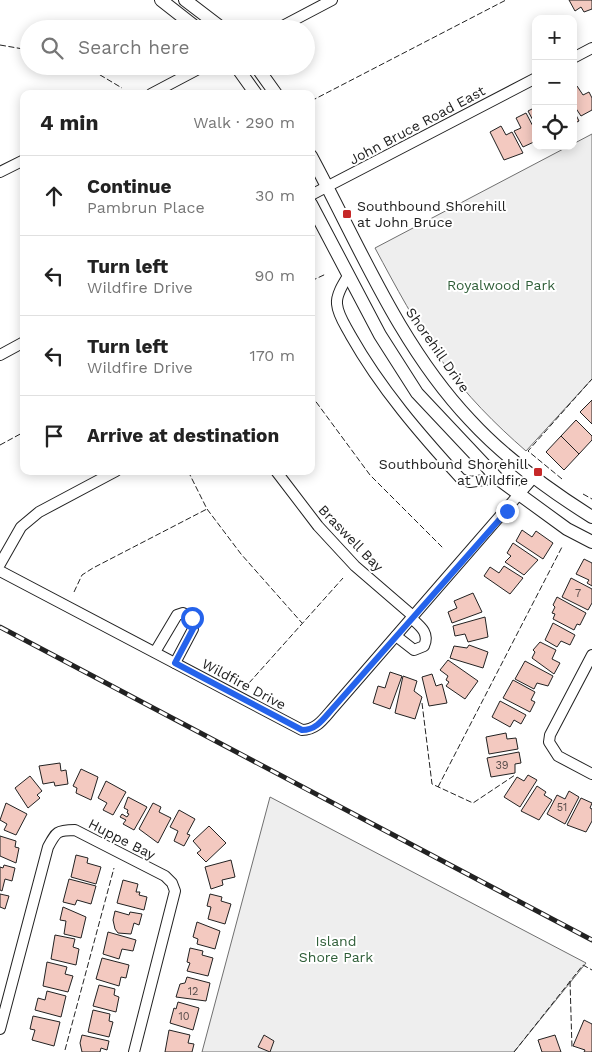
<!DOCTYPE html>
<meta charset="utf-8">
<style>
:root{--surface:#fff;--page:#f6f6f6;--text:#222;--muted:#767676;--line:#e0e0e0}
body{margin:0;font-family:"Work Sans",sans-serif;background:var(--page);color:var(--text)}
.controls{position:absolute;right:15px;top:15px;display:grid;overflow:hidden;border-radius:10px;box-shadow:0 2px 12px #0003}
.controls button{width:45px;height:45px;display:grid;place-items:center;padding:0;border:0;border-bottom:1px solid var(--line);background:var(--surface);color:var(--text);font:25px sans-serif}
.stop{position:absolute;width:15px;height:15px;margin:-11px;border:4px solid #2563eb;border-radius:50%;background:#fff}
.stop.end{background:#2563eb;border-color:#fff;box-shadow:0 1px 5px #0008}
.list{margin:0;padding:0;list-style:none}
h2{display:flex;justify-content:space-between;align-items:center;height:65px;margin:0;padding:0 20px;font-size:21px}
h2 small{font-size:16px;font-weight:400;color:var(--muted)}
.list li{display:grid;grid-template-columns:32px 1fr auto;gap:15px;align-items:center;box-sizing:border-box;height:80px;padding:0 20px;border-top:1px solid var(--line)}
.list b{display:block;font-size:19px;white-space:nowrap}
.list p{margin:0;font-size:16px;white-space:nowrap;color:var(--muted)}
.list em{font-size:16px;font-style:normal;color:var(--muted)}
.icon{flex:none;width:28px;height:28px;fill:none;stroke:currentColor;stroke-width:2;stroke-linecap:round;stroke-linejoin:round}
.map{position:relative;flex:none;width:592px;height:1052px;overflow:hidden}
.search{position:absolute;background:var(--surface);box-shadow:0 2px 12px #0003;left:20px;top:20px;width:295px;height:55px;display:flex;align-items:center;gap:12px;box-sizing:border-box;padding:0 18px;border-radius:28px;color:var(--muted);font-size:19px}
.panel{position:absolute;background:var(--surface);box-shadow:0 2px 12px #0003;left:20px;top:90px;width:295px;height:385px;border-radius:10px}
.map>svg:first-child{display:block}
.green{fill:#eee;stroke:#6f6f6f}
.building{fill:#f3c9c0;stroke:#222}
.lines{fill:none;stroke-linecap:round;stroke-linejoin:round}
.minor-casing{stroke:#222;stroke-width:12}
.tertiary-casing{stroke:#222;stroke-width:14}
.minor{stroke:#fff;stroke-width:10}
.tertiary{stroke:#fff;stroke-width:12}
.rail-casing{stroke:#222;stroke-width:5}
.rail{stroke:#fff;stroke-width:3;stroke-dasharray:9;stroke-linecap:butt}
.fence{stroke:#222;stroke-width:1;stroke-dasharray:6 2.5;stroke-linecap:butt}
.route{stroke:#2563eb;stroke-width:6}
.poi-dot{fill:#c62828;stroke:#fff;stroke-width:2}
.labels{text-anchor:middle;stroke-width:4;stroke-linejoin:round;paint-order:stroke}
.number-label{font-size:11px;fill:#564c4a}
.street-label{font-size:14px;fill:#222;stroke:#fff}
.poi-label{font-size:14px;fill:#222;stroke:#fff;text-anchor:start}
.park-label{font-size:14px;fill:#2f5e38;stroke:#fff}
</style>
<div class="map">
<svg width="592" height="1052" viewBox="0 0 592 1052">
<rect width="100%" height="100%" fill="#fff"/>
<g class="green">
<path d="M592,134V379L526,451C495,424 466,395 442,361C416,325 396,287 375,248L569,146H573V144Z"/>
<polygon points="270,797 586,963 514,1052 202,1052"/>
</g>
<g class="building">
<polygon points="569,0 592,0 592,9 584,12 581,7 575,11"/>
<polygon points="577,86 583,95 589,92 592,98 592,110 581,116 573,104 573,87"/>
<polygon points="536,107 536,126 528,111"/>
<polygon points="573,109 579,121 573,124"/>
<polygon points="526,113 536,132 536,141 523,147 514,131 521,128 516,118"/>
<polygon points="501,126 506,135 512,132 523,153 504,160 490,132"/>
<polygon points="592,400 592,424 580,412"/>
<polygon points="576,420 592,436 592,440 579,454 561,436"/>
<polygon points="561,436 579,454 564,470 546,452"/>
<polygon points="522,530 532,537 536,531 553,543 543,559 516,541"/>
<polygon points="513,543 538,560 524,575 505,562 511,556 507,553"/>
<polygon points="584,559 592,563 592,586 587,583 589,580 576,574"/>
<polygon points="504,566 523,578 510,594 484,576 490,567 499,573"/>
<polygon points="571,578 592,589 592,603 588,610 562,597"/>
<polygon points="473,593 482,612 452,623 448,612 457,608 454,601"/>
<polygon points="557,597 586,613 580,625 577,624 574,630 553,619 555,614 552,613 555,607 553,605"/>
<polygon points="485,617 488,637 468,642 465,634 455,636 453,626"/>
<polygon points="553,623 575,635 570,645 561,641 557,647 545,640"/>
<polygon points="540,642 556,650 552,659 560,663 554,674 532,658 535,652 533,650"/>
<polygon points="469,645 488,652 483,668 450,658 454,646 467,648"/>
<polygon points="448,660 478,681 465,699 446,686 449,682 446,680 448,676 440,670"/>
<polygon points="525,661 553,676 548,686 537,683 534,689 515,679"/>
<polygon points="390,672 402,676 390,709 373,703 378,686 385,688"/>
<polygon points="432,674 436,686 442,684 447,703 429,706 422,677"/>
<polygon points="403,676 417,681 414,691 422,697 415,719 395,713"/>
<polygon points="513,680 535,692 531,700 535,702 530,712 503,698"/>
<polygon points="500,701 526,715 521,724 514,720 510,727 492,717"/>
<polygon points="506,733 507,739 516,738 518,749 489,754 486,737"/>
<polygon points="519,752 521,763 515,764 515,773 491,777 487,758"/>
<polygon points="60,763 61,771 66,770 68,784 55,786 54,782 43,784 39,766"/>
<polygon points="81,769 98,777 91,800 76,793 77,788 73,786"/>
<polygon points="528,775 537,780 520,807 504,797 517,777 524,781"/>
<polygon points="30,776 42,791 37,795 40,798 28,808 15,788"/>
<polygon points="106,781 126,792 113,815 103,810 107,803 98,798"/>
<polygon points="537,786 546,792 544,795 552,800 539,820 521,811"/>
<polygon points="569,791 579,797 565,824 547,814 557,795 565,799"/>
<polygon points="128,797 147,807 134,830 123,824 126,820 120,817 122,814 127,817 129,814 127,813 128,810 124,808"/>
<polygon points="581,798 592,803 590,808 592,809 592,821 586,832 567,825"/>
<polygon points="6,803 27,814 16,835 4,830 7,824 0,820"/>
<polygon points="153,803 161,807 159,812 171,818 158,843 139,829"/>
<polygon points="179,810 195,819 187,834 190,835 184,846 174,841 178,831 170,827"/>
<polygon points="209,826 226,843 206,862 197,853 201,850 193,841"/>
<polygon points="0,836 16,841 15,847 19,848 16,863 0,856"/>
<polygon points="76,855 88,858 87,863 101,867 96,884 71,877"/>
<polygon points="231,860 235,877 222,880 223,885 211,889 205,867"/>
<polygon points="4,865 15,868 12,881 5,879 2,891 0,890 0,867 3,868"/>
<polygon points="69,879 96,886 91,904 77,900 75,905 63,902"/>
<polygon points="123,880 138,884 136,892 140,892 139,895 147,897 144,910 117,903"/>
<polygon points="0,894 9,896 5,909 0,907"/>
<polygon points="210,894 222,897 221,901 231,904 225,924 208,919 211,907 207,906"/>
<polygon points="63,907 86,917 81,938 64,934 66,921 60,920"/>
<polygon points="115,911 129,915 130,912 142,914 139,925 134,923 131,934 118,933 115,929 113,920"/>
<polygon points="197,922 220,931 215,949 197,944 198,939 193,937"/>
<polygon points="108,932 136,940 133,951 122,949 119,959 103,954"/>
<polygon points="55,935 75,939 73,947 79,949 76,965 51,959"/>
<polygon points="190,948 203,951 202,955 213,958 208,976 187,971 190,963 187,962"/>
<polygon points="102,958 129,965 126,978 121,977 119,986 96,979"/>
<polygon points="47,962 67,967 65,974 73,976 68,992 43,986"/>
<polygon points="187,977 210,983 206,1001 176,997 180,984 185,983"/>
<polygon points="99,985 115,989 114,995 119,997 116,1012 93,1006"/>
<polygon points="47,991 66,996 61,1017 35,1010 38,998 45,1000"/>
<polygon points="178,1002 199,1008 193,1030 170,1023 174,1008 176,1009"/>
<polygon points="93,1010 110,1014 109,1021 113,1022 109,1037 88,1032"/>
<polygon points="33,1016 60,1022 54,1046 32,1040 35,1030 30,1029"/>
<polygon points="584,1020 592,1024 592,1052 584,1052 585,1050 573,1046"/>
<polygon points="169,1030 190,1035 188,1043 194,1044 192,1052 165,1052"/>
<polygon points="82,1035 109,1041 107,1050 101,1048 100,1052 82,1052 80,1043"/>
<polygon points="264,1035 274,1041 270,1052 258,1047"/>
<polygon points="555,1035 561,1052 542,1052 538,1040"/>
</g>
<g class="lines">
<g class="minor-casing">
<g id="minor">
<polyline points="277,29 332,0"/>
<polyline points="573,58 592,48"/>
<polyline points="151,94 204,66"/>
<polyline points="0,172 24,160"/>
<polyline points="311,195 536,78"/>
<path d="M348,276C343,284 336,295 337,304C338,316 346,326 351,336C381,389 420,434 461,479L470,482L497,478"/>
<polyline points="0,355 24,342"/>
<polyline points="276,471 318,526 355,566 413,616"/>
<polyline points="0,564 21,527 39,512 116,471"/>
<path d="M0,571L302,730C317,730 324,718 334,707L534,477"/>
<path d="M396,636L414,650L424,646C430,633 420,626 411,618"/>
<polyline points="155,652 177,615 183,613 192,618 193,629 175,663"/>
<polyline points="592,655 550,735 549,742 558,756 592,774"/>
<path d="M0,1029L48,847C56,832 57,830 75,830L165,876L172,883L175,891L134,1052"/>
</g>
</g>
<g class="tertiary-casing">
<g id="tertiary">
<polyline points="161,0 198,29"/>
<polyline points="185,0 223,29"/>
<polyline points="236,66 256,94"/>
<polyline points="256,66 276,94"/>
<path d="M311,156C359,245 399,345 470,420C504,457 549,490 592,517"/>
<polyline points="311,204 380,335 417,393 497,478 567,529 592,542"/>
</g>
</g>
<use href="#minor" class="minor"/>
<use href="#tertiary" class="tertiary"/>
<g class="rail-casing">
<polyline id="rail" points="0,627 592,940"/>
</g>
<use href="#rail" class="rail"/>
<g class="fence">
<polyline points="0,45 29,50"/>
<polyline points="85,66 122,88"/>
<polyline points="311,101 506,0"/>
<polyline points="311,281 326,274"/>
<polyline points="311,395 370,475 444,549"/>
<polyline points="0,445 24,432"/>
<polyline points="188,471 207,509 241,554 302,623"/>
<polyline points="562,479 528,451 592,379"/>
<polyline points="583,494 592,499"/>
<polyline points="74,592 82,575 93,568 207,509"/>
<polyline points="249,683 343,578"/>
<polyline points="422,703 432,784 473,803 515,775"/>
<polyline points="438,787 562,547"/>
<polyline points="570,981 572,1048"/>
<polyline points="65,1050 114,868"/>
<polyline points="514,1052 583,965 592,970"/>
</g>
</g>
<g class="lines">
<path class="route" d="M192,618L193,629L175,663L302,730C317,730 324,718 334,707L507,511"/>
</g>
<g class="poi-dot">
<rect x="342" y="209" width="10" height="10" rx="2.5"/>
<rect x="533" y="467" width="10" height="10" rx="2.5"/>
</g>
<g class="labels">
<g class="number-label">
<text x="578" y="597">7</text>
<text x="502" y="769">39</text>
<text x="562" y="811">51</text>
<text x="193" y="995">12</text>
<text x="184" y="1020">10</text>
</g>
<g class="street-label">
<text transform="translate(417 125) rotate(-28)" y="5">John Bruce Road East</text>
<text transform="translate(438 350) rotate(55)" y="5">Shorehill Drive</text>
<text transform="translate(351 538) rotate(46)" y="5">Braswell Bay</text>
<text transform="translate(244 684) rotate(28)" y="5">Wildfire Drive</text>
<text transform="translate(122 839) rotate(27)" y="5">Huppe Bay</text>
</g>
<g class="poi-label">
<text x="357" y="211">Southbound Shorehill<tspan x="357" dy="16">at John Bruce</tspan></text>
<text x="528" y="469" text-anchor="end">Southbound Shorehill<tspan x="528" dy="16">at Wildfire</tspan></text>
</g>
<g class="park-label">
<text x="501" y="290">Royalwood Park</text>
<text x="336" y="946">Island<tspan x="336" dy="16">Shore Park</tspan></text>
</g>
</g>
</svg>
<div class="controls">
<button>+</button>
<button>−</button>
<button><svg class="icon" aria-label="locate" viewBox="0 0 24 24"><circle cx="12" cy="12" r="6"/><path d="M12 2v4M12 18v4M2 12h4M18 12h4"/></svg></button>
</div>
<div class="stop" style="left:192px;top:618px"></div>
<div class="stop end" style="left:507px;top:511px"></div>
<div class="search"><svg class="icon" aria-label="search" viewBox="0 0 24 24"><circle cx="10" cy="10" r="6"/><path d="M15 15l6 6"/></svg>Search here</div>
<section class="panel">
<h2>4 min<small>Walk · 290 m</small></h2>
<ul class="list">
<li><svg class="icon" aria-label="ahead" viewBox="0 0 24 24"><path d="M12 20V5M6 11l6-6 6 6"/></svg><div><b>Continue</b><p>Pambrun Place</p></div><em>30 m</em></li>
<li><svg class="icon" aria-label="left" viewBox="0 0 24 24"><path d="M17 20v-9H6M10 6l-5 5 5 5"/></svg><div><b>Turn left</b><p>Wildfire Drive</p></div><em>90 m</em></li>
<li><svg class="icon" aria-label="left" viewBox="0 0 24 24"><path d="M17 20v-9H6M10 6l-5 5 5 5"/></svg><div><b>Turn left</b><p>Wildfire Drive</p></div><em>170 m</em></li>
<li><svg class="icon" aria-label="arrive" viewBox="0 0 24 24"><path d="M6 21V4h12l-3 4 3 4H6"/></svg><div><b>Arrive at destination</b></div></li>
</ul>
</section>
</div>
